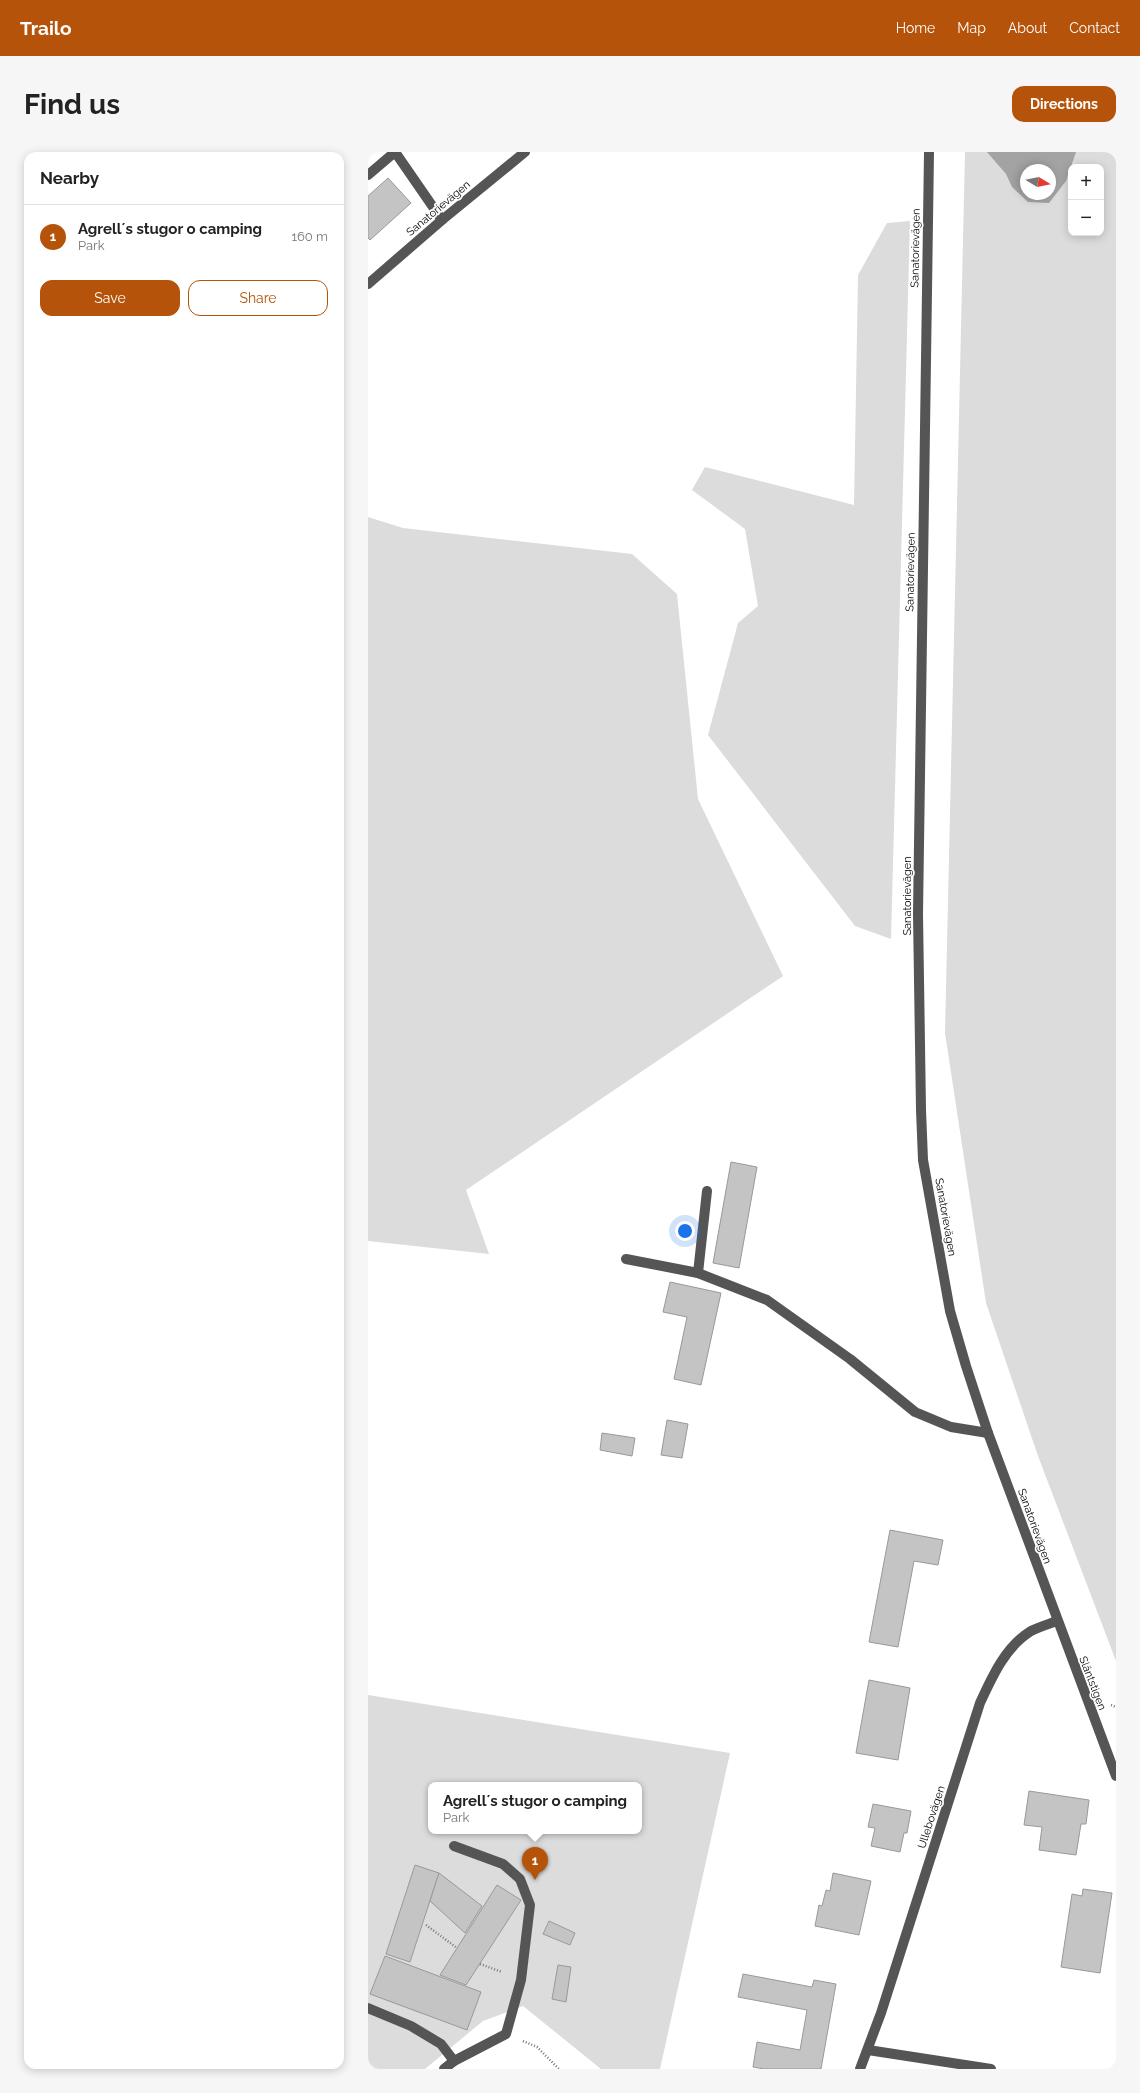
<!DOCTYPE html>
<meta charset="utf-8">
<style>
:root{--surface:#fff;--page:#f6f6f6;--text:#222;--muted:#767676;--line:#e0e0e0;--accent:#b45309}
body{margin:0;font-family:Raleway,sans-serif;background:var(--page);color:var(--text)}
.controls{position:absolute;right:12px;top:12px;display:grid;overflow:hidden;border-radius:8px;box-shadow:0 2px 10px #0003}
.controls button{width:36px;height:36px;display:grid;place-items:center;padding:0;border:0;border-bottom:1px solid var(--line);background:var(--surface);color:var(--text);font:20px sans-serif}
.compass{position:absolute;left:652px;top:12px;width:36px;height:36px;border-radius:50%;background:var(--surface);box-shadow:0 2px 10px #0003;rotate:100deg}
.you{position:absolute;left:317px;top:1079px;width:14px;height:14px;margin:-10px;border:3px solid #fff;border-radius:50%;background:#1a73e8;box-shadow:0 0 0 6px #1a73e833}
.badge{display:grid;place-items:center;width:26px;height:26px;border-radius:50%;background:var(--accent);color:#fff;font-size:13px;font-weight:700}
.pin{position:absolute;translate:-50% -33px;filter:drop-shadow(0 1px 2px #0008)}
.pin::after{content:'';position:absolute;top:21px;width:14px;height:12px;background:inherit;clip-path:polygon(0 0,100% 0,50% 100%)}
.popup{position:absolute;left:60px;top:1630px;width:214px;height:52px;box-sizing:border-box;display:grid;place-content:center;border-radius:8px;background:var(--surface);filter:drop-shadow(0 1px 3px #0005);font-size:13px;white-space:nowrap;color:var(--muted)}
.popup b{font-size:15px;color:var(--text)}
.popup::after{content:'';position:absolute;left:50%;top:100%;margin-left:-8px;border:8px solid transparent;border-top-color:var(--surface)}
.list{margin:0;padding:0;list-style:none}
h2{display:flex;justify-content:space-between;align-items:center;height:52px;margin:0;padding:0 16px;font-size:17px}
h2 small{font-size:13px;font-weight:400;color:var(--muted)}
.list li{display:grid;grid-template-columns:26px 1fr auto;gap:12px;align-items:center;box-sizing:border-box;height:64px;padding:0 16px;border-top:1px solid var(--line)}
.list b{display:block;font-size:15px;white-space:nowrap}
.list p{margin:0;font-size:13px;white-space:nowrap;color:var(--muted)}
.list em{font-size:13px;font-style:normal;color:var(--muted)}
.actions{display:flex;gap:8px;padding:12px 16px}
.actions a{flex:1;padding:9px 0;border:1px solid var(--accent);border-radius:12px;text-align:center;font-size:14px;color:var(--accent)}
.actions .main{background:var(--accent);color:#fff}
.map{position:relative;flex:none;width:748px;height:1917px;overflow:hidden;border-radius:12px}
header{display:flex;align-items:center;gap:24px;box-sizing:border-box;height:56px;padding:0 20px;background:var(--accent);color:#fff}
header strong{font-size:19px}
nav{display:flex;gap:22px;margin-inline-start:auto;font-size:14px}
.intro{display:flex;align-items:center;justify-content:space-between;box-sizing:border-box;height:96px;padding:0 24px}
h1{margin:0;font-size:28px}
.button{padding:10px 18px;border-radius:12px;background:var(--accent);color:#fff;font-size:14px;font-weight:700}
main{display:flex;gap:24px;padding:0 24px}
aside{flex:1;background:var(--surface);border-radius:12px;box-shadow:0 2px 10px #0003}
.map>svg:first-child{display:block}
.green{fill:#dcdcdc;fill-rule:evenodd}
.water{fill:#a3a3a3;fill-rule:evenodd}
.building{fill:#c4c4c4;stroke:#999}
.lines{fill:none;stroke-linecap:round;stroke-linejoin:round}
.path{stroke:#777;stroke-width:2.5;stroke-dasharray:1 2;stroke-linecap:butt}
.minor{stroke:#555;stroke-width:10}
.labels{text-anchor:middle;stroke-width:3.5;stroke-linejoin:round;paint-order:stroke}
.street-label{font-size:11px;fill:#000;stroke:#fff}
</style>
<header>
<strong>Trailo</strong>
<nav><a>Home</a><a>Map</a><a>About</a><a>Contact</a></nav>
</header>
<div class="intro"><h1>Find us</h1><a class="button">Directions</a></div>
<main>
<aside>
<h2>Nearby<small></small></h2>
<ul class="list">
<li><span class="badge">1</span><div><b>Agrell´s stugor o camping</b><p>Park</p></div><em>160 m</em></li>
</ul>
<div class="actions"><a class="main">Save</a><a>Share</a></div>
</aside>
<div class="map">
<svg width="748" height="1917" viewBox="0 0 748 1917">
<rect width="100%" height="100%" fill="#fff"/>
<g class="green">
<path d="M597,0H748V1509L670,1304L618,1151L577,881ZM703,15H733V81H703ZM658,18H682V42H658Z"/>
<polygon points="542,69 523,787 487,774 340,583 370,471 390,454 377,377 324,338 337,315 486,353 490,123 519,71"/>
<polygon points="0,365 35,376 264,402 309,442 330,647 415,824 98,1038 121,1102 0,1089"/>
<path d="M0,1543L362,1601L292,1917H233L155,1854L115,1869L57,1917H0ZM63,1633H271V1679H63Z"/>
</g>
<path class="water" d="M619,0H708L698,29L681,51L660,50L644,35L638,22ZM658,18H682V42H658Z"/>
<g class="building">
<polygon points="20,26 43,51 2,88 0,86 0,44"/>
<polygon points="363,1010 389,1015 371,1116 345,1111"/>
<polygon points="302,1130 353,1141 333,1233 306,1227 319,1165 295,1160"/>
<polygon points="299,1268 320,1272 314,1306 293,1303"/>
<polygon points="234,1281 267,1286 264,1304 232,1298"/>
<polygon points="522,1378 575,1388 570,1413 546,1409 530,1495 501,1490"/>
<polygon points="501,1528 542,1536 530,1608 488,1601"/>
<polygon points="661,1639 721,1648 718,1672 713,1672 708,1703 671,1698 674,1675 656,1673"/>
<polygon points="505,1652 543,1659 539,1681 536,1681 532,1700 503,1694 507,1676 500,1675"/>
<polygon points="47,1713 71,1721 42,1810 18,1802"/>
<polygon points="71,1721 114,1754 97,1781 62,1749"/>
<polygon points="465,1721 503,1729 491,1783 447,1774 451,1753 454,1754 458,1738 462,1739"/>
<polygon points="129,1733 153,1748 98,1833 72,1823"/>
<polygon points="715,1737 744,1741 732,1821 693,1815 704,1742 714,1744"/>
<polygon points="181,1769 207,1781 202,1793 175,1782"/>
<polygon points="17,1804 113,1840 99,1878 2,1842"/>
<polygon points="190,1813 203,1815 198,1850 184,1847"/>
<polygon points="375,1822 444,1835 446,1828 468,1832 453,1917 396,1917 385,1915 389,1890 432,1898 439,1858 370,1845"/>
</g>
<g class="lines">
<g class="path">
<polyline points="743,1553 748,1555"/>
<polyline points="58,1773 89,1796"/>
<polyline points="112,1812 134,1820"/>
<polyline points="155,1889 169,1895 191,1917"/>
</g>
<g class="minor">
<polyline points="27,0 74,68"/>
<polyline points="561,0 550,762 553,958 555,1008 582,1159 598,1214 620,1281 748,1624"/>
<polyline points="0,23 27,0"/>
<polyline points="0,132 74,68 157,0"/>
<polyline points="258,1107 330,1121 399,1148 482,1207 547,1260 583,1275 620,1281"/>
<polyline points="330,1121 339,1039"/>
<polyline points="0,1856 43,1874 73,1892 86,1909"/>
<polyline points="500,1898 623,1917"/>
<polyline points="76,1917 86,1909 138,1882 153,1828 162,1753 152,1727 135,1712 86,1694"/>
<path d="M492,1917L513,1861L612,1551C624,1525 637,1495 663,1479C671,1475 681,1472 689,1469"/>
</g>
</g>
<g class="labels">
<g class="street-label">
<text transform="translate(70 56) rotate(-40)" y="4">Sanatorievägen</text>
<text transform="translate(547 96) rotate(-89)" y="4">Sanatorievägen</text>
<text transform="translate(542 420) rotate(-89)" y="4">Sanatorievägen</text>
<text transform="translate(539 744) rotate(-90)" y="4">Sanatorievägen</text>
<text transform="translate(578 1065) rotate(80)" y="4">Sanatorievägen</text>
<text transform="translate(667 1374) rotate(70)" y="4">Sanatorievägen</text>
<text transform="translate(725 1531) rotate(69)" y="4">Släntstigen</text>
<text transform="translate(563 1665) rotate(-72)" y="4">Ullebovägen</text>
</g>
</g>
</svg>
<div class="controls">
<button>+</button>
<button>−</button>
</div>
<svg class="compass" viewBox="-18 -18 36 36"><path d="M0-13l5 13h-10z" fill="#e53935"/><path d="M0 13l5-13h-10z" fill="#767676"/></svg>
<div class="you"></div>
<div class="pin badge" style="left:167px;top:1728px">1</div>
<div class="popup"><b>Agrell´s stugor o camping</b>Park</div>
</div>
</main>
